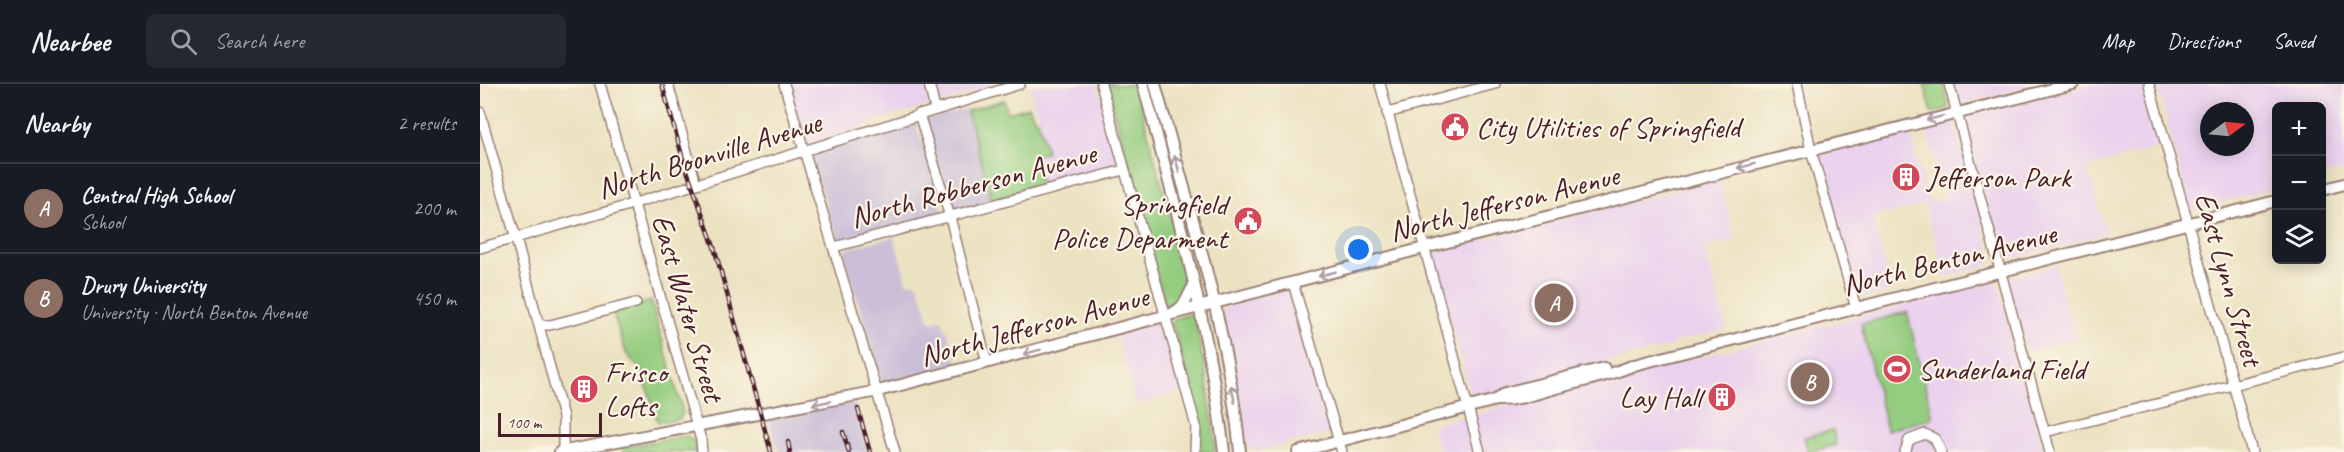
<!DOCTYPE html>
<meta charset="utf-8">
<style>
:root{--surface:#171b24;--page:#242831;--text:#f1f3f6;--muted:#9ea1a6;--line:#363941;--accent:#d1495b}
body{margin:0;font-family:Caveat,sans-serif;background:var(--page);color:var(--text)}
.controls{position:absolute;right:18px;top:18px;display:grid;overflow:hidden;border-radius:9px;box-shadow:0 3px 15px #0003}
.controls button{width:54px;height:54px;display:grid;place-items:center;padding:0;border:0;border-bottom:2px solid var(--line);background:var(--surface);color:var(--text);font:30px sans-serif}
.compass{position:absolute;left:1720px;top:18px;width:54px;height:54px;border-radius:50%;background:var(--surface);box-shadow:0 3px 15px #0003;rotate:74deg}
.scale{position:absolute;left:18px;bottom:15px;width:104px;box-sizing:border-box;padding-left:6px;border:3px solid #4a1f2b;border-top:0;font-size:16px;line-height:21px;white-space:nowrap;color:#4a1f2b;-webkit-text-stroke:4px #fcf5e5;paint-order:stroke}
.you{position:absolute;left:879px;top:166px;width:21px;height:21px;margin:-15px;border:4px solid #fff;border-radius:50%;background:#1a73e8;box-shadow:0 0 0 9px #1a73e833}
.badge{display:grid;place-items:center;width:39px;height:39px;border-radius:50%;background:var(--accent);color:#fff;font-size:20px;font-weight:700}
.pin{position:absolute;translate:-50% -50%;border:3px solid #fff;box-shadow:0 2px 6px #0006}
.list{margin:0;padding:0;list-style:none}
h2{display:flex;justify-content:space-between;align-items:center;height:78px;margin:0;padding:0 24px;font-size:26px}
h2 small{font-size:20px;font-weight:400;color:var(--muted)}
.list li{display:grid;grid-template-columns:39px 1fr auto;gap:18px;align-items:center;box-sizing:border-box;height:90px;padding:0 24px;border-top:2px solid var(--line)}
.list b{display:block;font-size:22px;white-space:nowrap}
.list p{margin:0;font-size:20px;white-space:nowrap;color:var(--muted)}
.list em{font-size:20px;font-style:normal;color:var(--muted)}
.icon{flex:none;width:33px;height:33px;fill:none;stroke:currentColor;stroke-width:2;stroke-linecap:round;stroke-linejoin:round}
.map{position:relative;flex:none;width:1864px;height:368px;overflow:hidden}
header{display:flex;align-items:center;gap:36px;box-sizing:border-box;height:84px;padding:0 30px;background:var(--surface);border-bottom:2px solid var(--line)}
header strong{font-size:28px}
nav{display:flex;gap:33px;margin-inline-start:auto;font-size:21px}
.search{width:420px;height:54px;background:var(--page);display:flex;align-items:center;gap:15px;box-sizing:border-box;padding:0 21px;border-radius:9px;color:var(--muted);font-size:22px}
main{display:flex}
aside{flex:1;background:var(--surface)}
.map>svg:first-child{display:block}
.built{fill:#ead1ed;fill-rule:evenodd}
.industrial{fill:#cabfd7}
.green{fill:#95cd80;stroke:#707656;stroke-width:1.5}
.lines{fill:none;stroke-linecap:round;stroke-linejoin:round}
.minor-casing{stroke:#9a8076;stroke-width:12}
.major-casing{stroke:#9a8076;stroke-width:14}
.minor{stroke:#fff;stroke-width:9}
.major{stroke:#fff;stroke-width:10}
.rail-casing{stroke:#4a1f2b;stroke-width:4.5}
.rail{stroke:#fcf5e5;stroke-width:2;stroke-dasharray:7;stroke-linecap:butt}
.oneway{stroke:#ae9aa0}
.labels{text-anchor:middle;stroke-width:4.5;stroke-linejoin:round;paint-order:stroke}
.poi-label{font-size:30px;fill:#4a1f2b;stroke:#fcf5e5;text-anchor:start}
.street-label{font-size:30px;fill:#4a1f2b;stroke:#fcf5e5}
</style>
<header>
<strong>Nearbee</strong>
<div class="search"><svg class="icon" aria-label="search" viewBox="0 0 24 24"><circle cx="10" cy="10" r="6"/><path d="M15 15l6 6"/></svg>Search here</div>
<nav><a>Map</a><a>Directions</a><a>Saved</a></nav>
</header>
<main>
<aside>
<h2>Nearby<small>2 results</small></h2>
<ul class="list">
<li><span class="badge" style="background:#8d6e63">A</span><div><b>Central High School</b><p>School</p></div><em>200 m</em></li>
<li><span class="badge" style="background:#8d6e63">B</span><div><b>Drury University</b><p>University · North Benton Avenue</p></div><em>450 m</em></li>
</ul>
</aside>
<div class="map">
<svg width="1864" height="368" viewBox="0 0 1864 368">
<rect width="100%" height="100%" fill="#fcf5e5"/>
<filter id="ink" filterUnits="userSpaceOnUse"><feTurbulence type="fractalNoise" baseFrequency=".0167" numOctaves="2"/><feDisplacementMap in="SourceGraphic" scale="12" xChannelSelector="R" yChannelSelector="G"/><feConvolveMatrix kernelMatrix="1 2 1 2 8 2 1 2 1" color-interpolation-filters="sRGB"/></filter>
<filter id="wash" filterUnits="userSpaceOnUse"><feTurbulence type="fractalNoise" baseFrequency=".008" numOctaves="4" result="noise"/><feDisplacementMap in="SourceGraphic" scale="24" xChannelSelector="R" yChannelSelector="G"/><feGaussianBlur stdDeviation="1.35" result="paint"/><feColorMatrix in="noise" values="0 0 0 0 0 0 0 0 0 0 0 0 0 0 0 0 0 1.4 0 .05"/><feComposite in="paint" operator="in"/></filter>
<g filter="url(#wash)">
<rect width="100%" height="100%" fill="#ebe2c1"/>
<g class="built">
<polygon points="310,0 444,0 449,19 445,24 439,23 428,29 421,29 387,39 383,43 329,60 326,57 318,35"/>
<polygon points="453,0 521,0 521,1 517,0 461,19 458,17"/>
<polygon points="560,0 617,0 638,83 563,105 554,72 567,68 550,4"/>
<polygon points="1474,0 1566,0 1483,20 1479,19"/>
<polygon points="1612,0 1666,0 1682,63 1607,83 1626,150 1524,177 1520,172 1484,36 1488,31"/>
<path d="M1677,0H1864V86L1842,92V22H1796V104L1711,126ZM1729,27H1765V63H1729Z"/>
<polygon points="1468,36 1473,38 1475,42 1512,175 1512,180 1465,193 1445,120 1392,134 1412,207 1384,213 1378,211 1358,144 1340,70 1429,46 1449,119 1465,114 1445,42"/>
<polygon points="1239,95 1255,155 1224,164 1247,245 1194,258 1194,261 1000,312 990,309 954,172 955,168"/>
<polygon points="1575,181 1595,255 1548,268 1527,195"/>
<polygon points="1517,197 1564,368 959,368 952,341"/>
<polygon points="807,206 812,208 851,349 779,367 770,364 766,358 758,304 743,226 747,222"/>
<polygon points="680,238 683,239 702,307 656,320 637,250"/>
</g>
<g class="industrial">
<polygon points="487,25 512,118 473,129 444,36"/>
<polygon points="436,39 440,54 446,63 463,129 358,156 330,71 385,53 390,54 427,42 429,40"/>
<polygon points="414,153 427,199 437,198 450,238 462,235 465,246 467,246 477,280 403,299 363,168 369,164"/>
<polygon points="374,318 387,368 299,368 288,334"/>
</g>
<g class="green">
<polygon points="627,0 655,1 694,146 706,200 704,212 697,220 689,224 685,223"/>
<polygon points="1444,0 1464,0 1469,24 1452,29"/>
<polygon points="524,16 528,29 549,23 555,36 558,36 567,68 554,72 562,103 512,116 487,27"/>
<polygon points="171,217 203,328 200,335 178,339 162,287 146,269 133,229"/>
<polygon points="1427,228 1452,330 1451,335 1407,346 1381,240"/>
<polygon points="712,230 714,232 726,290 735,358 734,368 720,368 721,342 692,239 696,234"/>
<polygon points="1353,346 1356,361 1328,368 1324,353"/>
<polygon points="206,352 216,358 216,368 144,368 143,363"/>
</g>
</g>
<g filter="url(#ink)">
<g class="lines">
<g class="minor-casing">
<g id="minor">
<polyline points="120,0 221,356 222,368"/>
<polyline points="188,0 216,100"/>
<polyline points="304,0 415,368"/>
<polyline points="449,0 455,25"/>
<polyline points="621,0 716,342 715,368"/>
<polyline points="900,0 1000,368"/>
<polyline points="1317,0 1331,66 1376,224"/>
<polyline points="1469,0 1570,368"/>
<polyline points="1669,0 1772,368"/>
<polyline points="0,28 39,166 83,333 83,368"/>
<polyline points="907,29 1015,0"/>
<polyline points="439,30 470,133 507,279"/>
<polyline points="354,163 644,86"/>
<polyline points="0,164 126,128 540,0"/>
<polyline points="813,199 862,368"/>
<polyline points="59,241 70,241 156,219"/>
<polyline points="1565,348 1864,273"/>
<polyline points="1425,368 1429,356 1445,350 1455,355 1461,368"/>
</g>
</g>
<g class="major-casing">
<g id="major">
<path d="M663,0C696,122 729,243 744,368"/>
<path d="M675,0C708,121 748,243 760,368"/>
<polyline points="1842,106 1864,100"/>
<polyline points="693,229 703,222 714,201"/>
<polyline points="1016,316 1025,309 1124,284"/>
<polyline points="80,368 398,307 944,164 1593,0"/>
<path d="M818,368L1016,316C1037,317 1057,309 1076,304C1102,297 1129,292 1154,281L1796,117"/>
</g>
</g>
<use href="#minor" class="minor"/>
<use href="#major" class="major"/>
<g class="rail-casing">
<g id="rail">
<polyline points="182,0 203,75 234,163 291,368"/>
<polyline points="378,325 390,368"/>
<polyline points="363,348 369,368"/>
<polyline points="308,358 310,368"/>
</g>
</g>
<use href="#rail" class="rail"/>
</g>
<defs><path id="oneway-shaft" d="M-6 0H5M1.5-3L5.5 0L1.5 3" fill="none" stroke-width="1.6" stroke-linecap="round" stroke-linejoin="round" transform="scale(1.5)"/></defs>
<g class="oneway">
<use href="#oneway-shaft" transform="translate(1455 34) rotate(166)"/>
<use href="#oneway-shaft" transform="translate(697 80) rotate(-105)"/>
<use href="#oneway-shaft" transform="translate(1266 82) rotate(166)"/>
<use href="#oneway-shaft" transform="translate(847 190) rotate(165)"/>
<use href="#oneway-shaft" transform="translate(552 268) rotate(165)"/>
<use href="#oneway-shaft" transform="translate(753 310) rotate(-102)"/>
<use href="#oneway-shaft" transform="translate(341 319) rotate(169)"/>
</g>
</g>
<defs>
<g id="civic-disc" transform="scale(1.5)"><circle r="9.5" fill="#d1495b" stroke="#fcf5e5"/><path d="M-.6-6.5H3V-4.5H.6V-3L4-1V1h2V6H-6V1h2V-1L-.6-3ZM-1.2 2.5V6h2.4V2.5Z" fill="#fff"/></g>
<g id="building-disc" transform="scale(1.5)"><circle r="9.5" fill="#d1495b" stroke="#fcf5e5"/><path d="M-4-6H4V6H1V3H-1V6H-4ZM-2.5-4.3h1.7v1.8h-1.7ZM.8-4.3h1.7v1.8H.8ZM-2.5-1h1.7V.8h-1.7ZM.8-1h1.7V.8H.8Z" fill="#fff"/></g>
<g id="stadium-disc" transform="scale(1.5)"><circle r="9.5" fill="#d1495b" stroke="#fcf5e5"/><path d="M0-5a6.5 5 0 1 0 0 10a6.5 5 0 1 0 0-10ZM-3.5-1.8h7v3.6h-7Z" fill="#fff"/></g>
</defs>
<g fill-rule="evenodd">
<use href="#civic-disc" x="975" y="43"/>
<use href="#building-disc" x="1426" y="93"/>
<use href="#civic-disc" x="768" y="137"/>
<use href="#stadium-disc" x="1417" y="285"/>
<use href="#building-disc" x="104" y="305"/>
<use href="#building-disc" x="1242" y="313"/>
</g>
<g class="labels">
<g class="poi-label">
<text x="996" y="53">City Utilities of Springfield</text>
<text x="1447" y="103">Jefferson Park</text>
<text x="747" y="130" text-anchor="end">Springfield<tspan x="747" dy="34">Police Deparment</tspan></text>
<text x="1438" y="295">Sunderland Field</text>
<text x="125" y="298">Frisco<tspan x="125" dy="34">Lofts</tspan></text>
<text x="1221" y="323" text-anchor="end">Lay Hall</text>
</g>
<g class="street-label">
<text transform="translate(229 71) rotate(-17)" y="10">North Boonville Avenue</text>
<text transform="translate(493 101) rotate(-15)" y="10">North Robberson Avenue</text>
<text transform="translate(1024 119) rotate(-14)" y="10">North Jefferson Avenue</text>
<text transform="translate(1469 175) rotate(-14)" y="10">North Benton Avenue</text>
<text transform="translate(1749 195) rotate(74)" y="10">East Lynn Street</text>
<text transform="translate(208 224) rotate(74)" y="10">East Water Street</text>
<text transform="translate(554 242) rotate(-15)" y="10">North Jefferson Avenue</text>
</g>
</g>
</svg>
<div class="controls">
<button>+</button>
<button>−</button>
<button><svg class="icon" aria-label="layers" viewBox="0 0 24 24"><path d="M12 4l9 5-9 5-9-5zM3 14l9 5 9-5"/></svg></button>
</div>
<svg class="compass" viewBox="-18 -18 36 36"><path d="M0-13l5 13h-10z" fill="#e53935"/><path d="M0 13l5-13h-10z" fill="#9ea1a6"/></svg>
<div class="scale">100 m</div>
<div class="you"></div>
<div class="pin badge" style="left:1074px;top:219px;background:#8d6e63">A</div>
<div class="pin badge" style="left:1330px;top:298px;background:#8d6e63">B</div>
</div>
</main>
